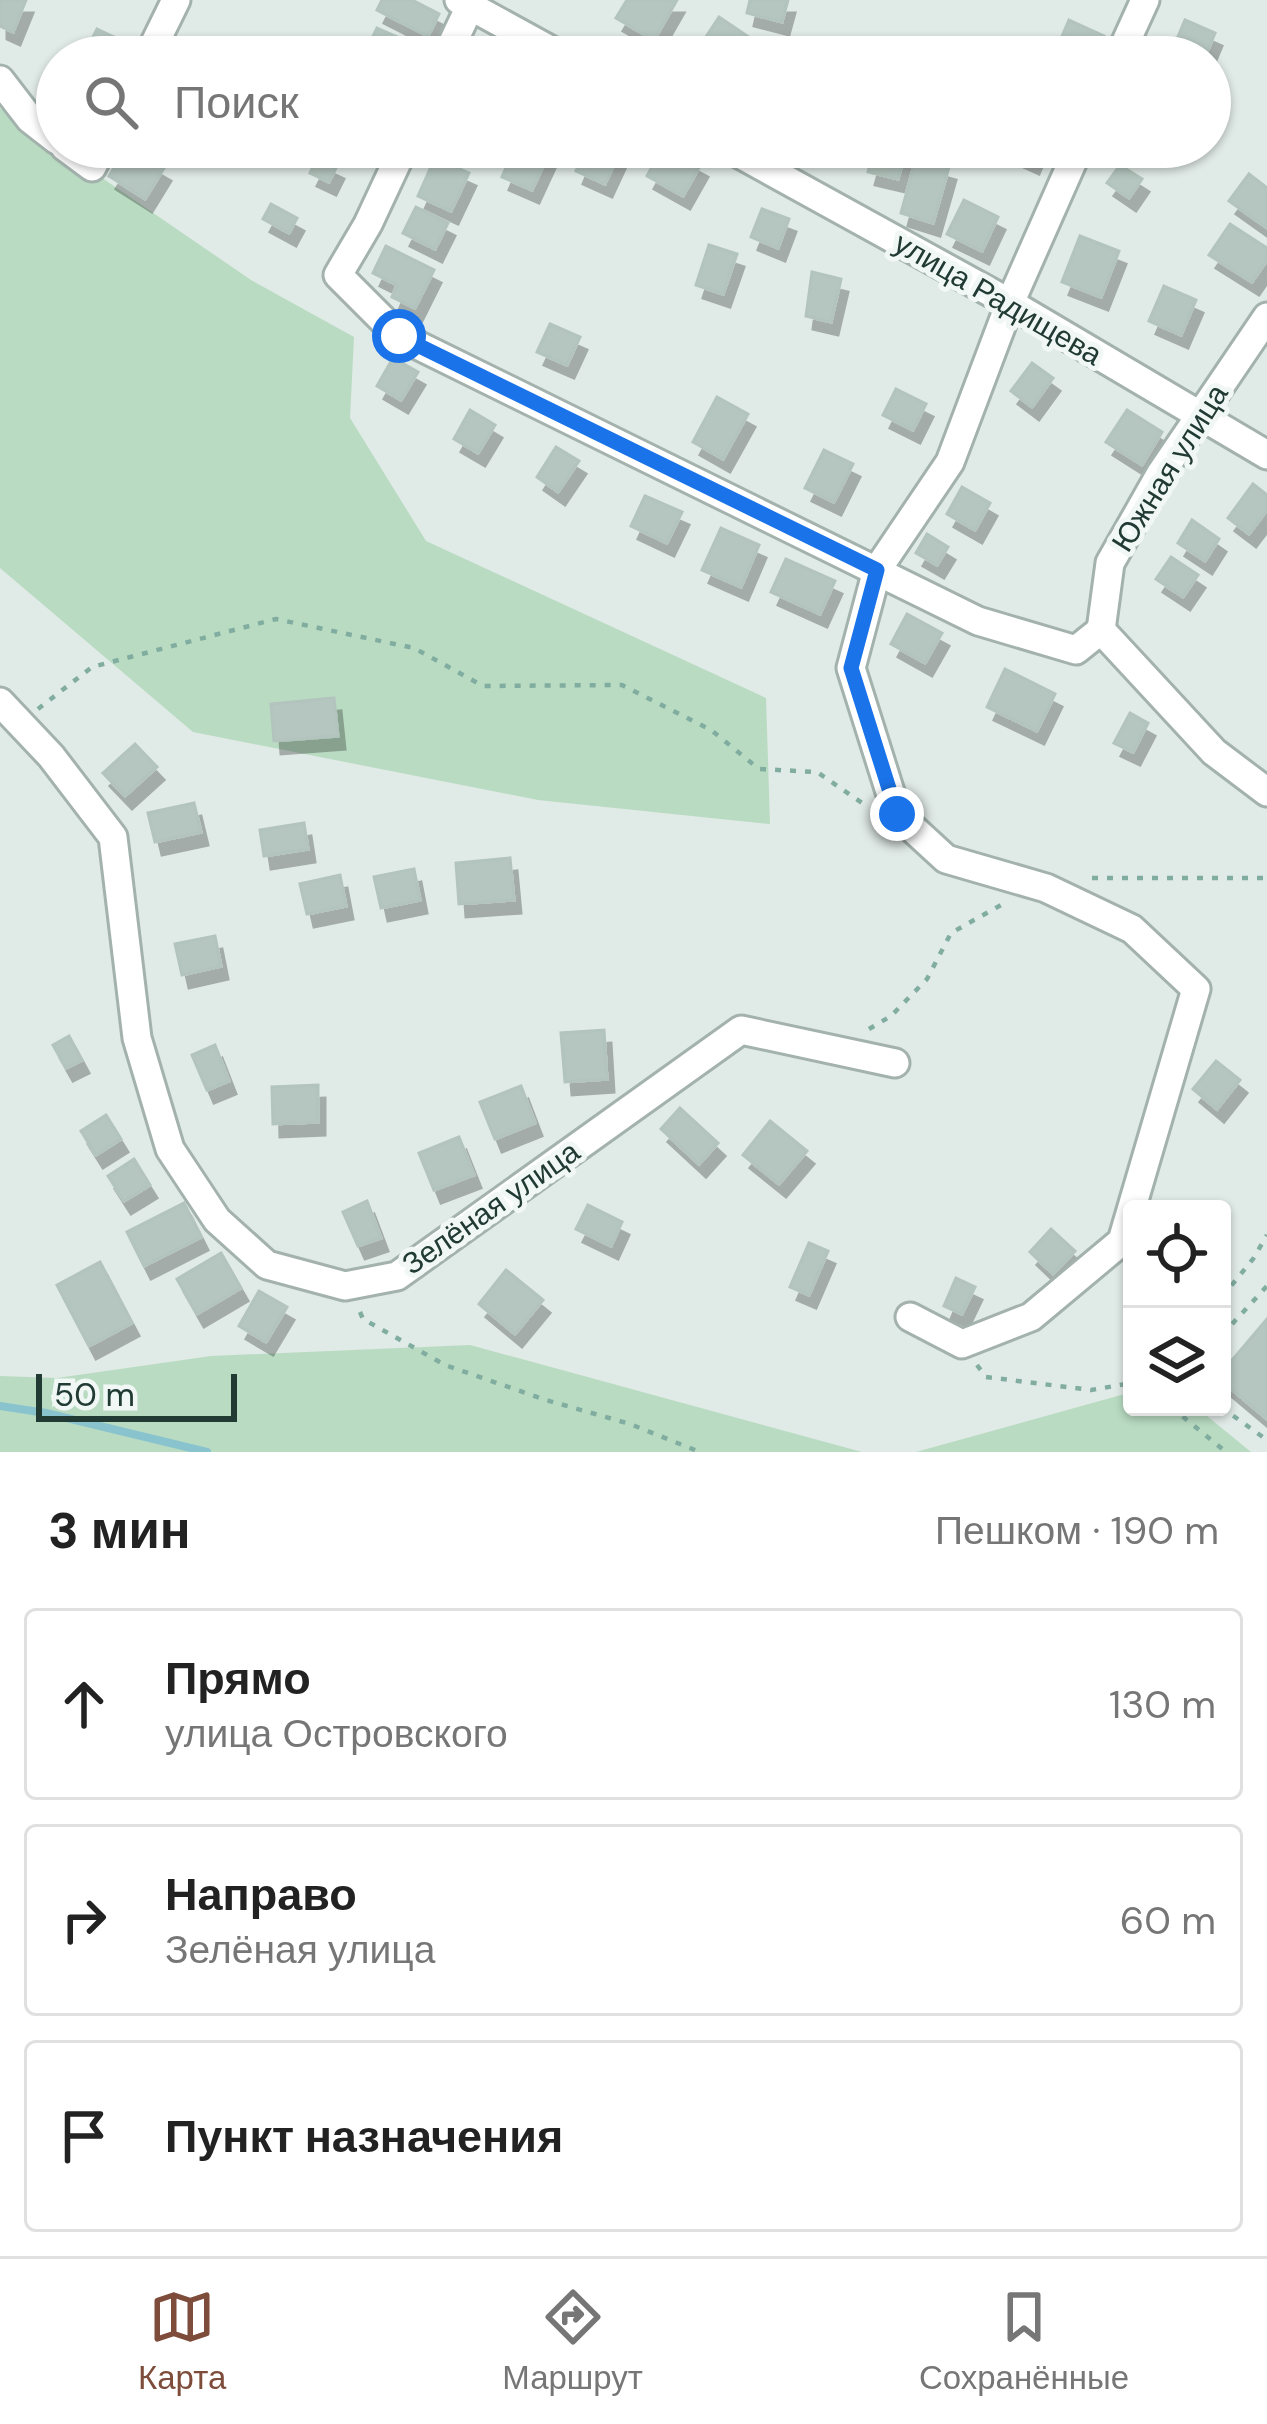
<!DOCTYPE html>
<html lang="ru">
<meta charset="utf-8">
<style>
:root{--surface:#fff;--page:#f2f2f2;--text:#222;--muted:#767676;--line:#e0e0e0;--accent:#7e4c3b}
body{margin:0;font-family:"DM Sans",sans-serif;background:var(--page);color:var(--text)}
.controls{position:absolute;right:36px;bottom:36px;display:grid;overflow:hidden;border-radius:12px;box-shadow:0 3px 9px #0004}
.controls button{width:108px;height:108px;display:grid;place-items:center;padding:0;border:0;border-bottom:3px solid var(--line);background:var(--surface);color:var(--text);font:60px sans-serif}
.scale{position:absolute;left:36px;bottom:30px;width:201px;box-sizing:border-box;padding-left:12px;border:6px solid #213a33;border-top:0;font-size:33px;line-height:42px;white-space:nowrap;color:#213a33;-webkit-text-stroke:9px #f0f7f4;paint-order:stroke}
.stop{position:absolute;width:36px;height:36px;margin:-27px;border:9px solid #1a73e8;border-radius:50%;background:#fff}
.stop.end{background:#1a73e8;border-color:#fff;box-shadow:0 3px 12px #0008}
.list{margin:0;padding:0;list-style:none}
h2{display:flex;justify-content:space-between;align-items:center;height:156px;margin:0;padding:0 48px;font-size:51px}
h2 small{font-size:39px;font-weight:400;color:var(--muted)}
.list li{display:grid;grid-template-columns:78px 1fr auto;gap:36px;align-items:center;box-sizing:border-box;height:192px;margin:0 24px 24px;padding:0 24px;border:3px solid var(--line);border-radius:12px}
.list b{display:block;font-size:45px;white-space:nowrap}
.list p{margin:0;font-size:39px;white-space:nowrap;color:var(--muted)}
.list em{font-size:39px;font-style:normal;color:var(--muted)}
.icon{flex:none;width:66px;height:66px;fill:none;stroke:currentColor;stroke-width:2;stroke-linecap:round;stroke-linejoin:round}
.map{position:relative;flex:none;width:1267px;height:1452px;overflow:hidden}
.search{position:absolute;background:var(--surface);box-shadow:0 3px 9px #0004;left:36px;right:36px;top:36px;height:132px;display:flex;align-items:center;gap:30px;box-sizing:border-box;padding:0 42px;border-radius:66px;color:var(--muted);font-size:45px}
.sheet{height:804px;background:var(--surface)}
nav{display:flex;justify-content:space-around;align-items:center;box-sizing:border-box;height:168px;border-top:3px solid var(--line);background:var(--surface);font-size:33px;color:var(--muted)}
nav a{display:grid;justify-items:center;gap:6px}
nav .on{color:var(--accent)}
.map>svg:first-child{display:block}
.green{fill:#b9dbc2}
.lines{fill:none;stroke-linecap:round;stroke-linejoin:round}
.stream{stroke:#89c3ce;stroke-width:8}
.building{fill:#b5c5bf;stroke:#b2c4bd;stroke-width:3;filter:url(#shadow)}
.minor-casing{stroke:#a3b2ad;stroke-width:33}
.path{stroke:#81ada0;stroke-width:4.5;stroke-dasharray:6 9;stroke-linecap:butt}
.minor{stroke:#fff;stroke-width:27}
.route{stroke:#1a73e8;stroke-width:15}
.labels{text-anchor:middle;stroke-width:10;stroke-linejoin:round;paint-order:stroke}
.street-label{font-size:30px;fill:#213a33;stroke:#f0f7f4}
</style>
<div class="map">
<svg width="1267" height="1452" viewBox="0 0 1267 1452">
<defs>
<filter id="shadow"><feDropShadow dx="7" dy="13" stdDeviation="0" flood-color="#0004"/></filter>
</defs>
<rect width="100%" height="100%" fill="#e0eae6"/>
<g class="green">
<polygon points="0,108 251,280 354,337 350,418 426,541 766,698 770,824 538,800 193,732 0,568"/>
<polygon points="470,1345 862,1452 0,1452 0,1376 57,1378 211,1356"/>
<polygon points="1132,1392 1132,1407 1196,1407 1251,1452 916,1452"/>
</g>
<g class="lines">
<polyline class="stream" points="0,1406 46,1413 207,1452"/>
</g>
<g class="building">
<polygon points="0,0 26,0 13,32 0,26"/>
<polygon points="382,0 412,0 439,14 428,36 377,10"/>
<polygon points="627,0 677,0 654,40 616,18"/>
<polygon points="750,0 788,0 782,22 747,13"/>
<polygon points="719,17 753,40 742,57 694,55"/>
<polygon points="1069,20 1104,36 1095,57 1053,57"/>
<polygon points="1185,20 1215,33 1205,57 1186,57 1172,51"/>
<polygon points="377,28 411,43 405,57 363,57"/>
<polygon points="97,29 133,46 127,57 83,57"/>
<polygon points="127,147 164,168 145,199 109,176"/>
<polygon points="515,147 551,149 532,190 502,177"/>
<polygon points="586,147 598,147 618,156 605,184 576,171"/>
<polygon points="663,147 669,147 701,164 683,196 647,176"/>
<polygon points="875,147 907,148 898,179 868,172"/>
<polygon points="1001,147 1038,147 1032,161"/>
<polygon points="318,157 337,166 329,182 310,173"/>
<polygon points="435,158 469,173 451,211 418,196"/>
<polygon points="916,158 949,167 933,223 901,213"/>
<polygon points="1120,165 1142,179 1129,198 1107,183"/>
<polygon points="1249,174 1267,188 1267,228 1229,201"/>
<polygon points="964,200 998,217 982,251 947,234"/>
<polygon points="271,204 297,218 289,233 263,219"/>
<polygon points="416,207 448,223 435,249 403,233"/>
<polygon points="762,209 789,219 778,248 751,237"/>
<polygon points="1230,224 1267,248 1267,260 1252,282 1209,255"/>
<polygon points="1080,236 1119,251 1101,297 1062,282"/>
<polygon points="709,245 737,254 723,294 696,285"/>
<polygon points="386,246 434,270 415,308 392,297 397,285 373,273"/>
<polygon points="812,272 841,279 831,322 806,316"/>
<polygon points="1164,286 1196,300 1181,335 1149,321"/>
<polygon points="550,324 580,337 567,365 537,352"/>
<polygon points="393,358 418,372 401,400 377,386"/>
<polygon points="1032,363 1053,378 1032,407 1011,391"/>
<polygon points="896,389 926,404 913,430 883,415"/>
<polygon points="717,397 748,414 723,459 693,442"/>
<polygon points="470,410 495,425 478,453 454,439"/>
<polygon points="1127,410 1162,432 1142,465 1106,442"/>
<polygon points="556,447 579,461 558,492 537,477"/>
<polygon points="824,450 853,464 834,502 805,488"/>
<polygon points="1253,484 1267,495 1267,510 1249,534 1228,518"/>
<polygon points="962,487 990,503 975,530 947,514"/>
<polygon points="645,496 682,512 667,543 631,526"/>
<polygon points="1192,520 1219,539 1205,561 1178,543"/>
<polygon points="721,528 759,545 741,587 702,570"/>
<polygon points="927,534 948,547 937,565 916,553"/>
<polygon points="1171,557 1198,575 1183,597 1156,579"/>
<polygon points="786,559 835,581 820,614 771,592"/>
<polygon points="907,614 942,633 925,663 891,644"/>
<polygon points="1005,669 1055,694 1037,731 987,707"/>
<polygon points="334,698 338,736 274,741 271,704"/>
<polygon points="1130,713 1148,723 1133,752 1114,743"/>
<polygon points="135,744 157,767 125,796 103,773"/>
<polygon points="194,803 201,832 155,842 148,813"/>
<polygon points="304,823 308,849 264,856 260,830"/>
<polygon points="510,858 514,900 459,904 456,863"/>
<polygon points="414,869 420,900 381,908 374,877"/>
<polygon points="340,875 346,906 307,914 300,884"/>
<polygon points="215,936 221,966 182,975 175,944"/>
<polygon points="604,1030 607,1079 565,1082 561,1033"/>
<polygon points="69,1036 82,1060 66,1068 53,1045"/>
<polygon points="215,1045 229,1081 207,1090 192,1055"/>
<polygon points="1216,1061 1240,1080 1217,1109 1193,1089"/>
<polygon points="318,1085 318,1122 273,1124 272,1087"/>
<polygon points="521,1086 535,1123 495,1139 480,1102"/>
<polygon points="680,1108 718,1143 699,1164 661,1129"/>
<polygon points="106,1115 121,1139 96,1155 81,1131"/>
<polygon points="770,1121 807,1151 779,1184 743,1155"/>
<polygon points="459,1137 474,1175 434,1190 419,1153"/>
<polygon points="134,1159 150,1185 124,1201 108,1176"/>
<polygon points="367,1201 381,1238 358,1246 343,1212"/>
<polygon points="184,1203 201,1237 144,1266 127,1232"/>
<polygon points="588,1205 622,1222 611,1246 576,1229"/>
<polygon points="1051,1229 1075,1251 1053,1274 1030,1252"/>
<polygon points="809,1243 828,1251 809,1295 790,1287"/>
<polygon points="221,1253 241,1288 197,1314 177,1279"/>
<polygon points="100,1262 132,1323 89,1346 57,1285"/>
<polygon points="506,1270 543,1300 515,1334 479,1304"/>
<polygon points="956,1278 975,1287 962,1314 944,1306"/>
<polygon points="259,1291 287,1307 266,1342 239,1326"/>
<polygon points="1267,1319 1267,1419 1222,1381 1222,1372"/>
</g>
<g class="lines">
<g class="minor-casing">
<g id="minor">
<polyline points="459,0 563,57"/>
<polyline points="148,57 176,0"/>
<polyline points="446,57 473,0"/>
<polyline points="1119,57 1145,0"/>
<polyline points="0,80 30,119 57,140"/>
<polyline points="65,147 92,167 102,147"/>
<polyline points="404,147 368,224 338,275 399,336 978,621 1076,650 1101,630"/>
<polyline points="727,147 1010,303 1267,455"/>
<polyline points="1101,630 1110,563 1161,473 1267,317"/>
<polyline points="1101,630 1214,752 1267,792"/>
<polyline points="0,702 51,756 113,837 137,1038 170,1149 217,1220 267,1265 345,1286 397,1276 741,1030 895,1063"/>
<polyline points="910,1317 962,1344 1031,1317 1122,1241 1196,989 1132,929 1046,888 946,859 897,814 851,668 877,570 950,462 1010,303 1079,147"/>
</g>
</g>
<g class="path">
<polyline points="38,709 92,667 276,619 414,648 483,686 622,685 711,730 759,769 817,772 865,805"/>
<polyline points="1092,878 1267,878"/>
<polyline points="869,1029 891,1016 927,979 951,933 1001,905"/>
<polyline points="1222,1297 1253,1259 1267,1235"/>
<polyline points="360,1312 363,1319 445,1365 546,1400 630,1424 700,1452"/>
<polyline points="1222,1335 1267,1286"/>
<polyline points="977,1365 986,1377 1091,1390 1132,1383"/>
<polyline points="1171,1407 1226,1452"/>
<polyline points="1221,1407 1267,1440"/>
</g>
<use href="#minor" class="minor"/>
</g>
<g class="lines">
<polyline class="route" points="399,336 877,570 851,668 897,814"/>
</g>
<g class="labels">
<g class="street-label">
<text transform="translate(998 299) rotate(30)" y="10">улица Радищева</text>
<text transform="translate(1170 468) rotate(-58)" y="10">Южная улица</text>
<text transform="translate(491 1208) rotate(-35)" y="10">Зелёная улица</text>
</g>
</g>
</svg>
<div class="controls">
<button><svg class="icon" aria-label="locate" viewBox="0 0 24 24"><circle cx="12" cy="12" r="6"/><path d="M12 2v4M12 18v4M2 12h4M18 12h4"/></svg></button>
<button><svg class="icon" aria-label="layers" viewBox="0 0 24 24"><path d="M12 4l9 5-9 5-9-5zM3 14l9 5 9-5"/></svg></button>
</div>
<div class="scale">50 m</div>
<div class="stop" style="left:399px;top:336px"></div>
<div class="stop end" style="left:897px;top:814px"></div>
<div class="search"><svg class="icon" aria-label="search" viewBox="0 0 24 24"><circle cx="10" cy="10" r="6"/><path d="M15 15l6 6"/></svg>Поиск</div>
</div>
<section class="sheet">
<h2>3 мин<small>Пешком · 190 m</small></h2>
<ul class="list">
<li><svg class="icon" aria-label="ahead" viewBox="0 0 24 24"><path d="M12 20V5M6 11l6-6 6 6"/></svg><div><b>Прямо</b><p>улица Островского</p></div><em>130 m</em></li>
<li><svg class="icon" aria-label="right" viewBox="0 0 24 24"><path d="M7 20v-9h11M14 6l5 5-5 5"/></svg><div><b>Направо</b><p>Зелёная улица</p></div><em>60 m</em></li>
<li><svg class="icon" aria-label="arrive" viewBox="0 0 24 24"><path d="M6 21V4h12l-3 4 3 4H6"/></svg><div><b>Пункт назначения</b></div></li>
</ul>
</section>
<nav>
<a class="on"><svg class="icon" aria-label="map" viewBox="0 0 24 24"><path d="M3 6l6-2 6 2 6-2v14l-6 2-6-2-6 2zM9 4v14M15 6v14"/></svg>Карта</a>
<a><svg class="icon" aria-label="directions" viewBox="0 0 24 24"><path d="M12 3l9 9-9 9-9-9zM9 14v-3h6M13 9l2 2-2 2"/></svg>Маршрут</a>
<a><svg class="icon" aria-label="saved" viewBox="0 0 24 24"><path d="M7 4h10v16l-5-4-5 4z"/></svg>Сохранённые</a>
</nav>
